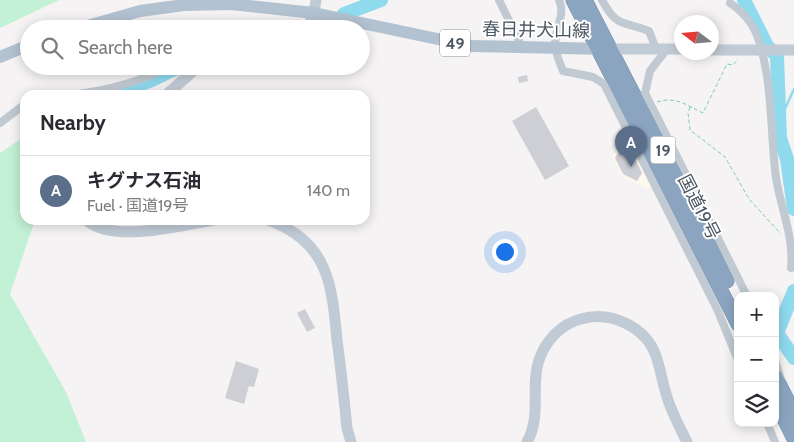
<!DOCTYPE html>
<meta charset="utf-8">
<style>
:root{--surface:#fff;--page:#f2f2f3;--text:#2b2b33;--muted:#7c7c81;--line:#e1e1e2;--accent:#ea580c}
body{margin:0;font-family:Cabin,"Noto Sans JP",sans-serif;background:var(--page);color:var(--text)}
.controls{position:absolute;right:15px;bottom:15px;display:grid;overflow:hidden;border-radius:10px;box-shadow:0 2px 12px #0003}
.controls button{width:45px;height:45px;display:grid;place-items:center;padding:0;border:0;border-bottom:1px solid var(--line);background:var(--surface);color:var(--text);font:25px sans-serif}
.compass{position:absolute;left:674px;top:15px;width:45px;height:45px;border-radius:50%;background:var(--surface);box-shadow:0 2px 12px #0003;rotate:286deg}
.you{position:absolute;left:504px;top:251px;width:18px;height:18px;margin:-12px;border:4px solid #fff;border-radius:50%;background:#1a73e8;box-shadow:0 0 0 8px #1a73e833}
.badge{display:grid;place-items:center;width:32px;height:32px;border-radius:50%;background:var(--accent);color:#fff;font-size:16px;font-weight:700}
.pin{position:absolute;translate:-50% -41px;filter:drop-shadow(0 1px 2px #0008)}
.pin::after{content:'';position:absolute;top:26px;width:18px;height:15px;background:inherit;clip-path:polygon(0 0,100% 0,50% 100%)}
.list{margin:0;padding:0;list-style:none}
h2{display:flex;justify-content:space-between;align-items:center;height:65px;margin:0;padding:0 20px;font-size:21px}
h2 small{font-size:16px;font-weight:400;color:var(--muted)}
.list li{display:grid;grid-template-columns:32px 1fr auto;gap:15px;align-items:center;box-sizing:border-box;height:70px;padding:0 20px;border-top:1px solid var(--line)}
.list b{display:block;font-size:19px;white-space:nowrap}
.list p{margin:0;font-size:16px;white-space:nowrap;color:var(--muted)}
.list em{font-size:16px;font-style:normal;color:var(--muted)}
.icon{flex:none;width:28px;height:28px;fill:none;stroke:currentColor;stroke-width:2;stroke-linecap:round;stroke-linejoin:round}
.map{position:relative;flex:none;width:794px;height:442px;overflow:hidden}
.search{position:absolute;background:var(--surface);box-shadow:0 2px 12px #0003;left:20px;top:20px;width:350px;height:55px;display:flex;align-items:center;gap:12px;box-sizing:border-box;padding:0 18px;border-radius:28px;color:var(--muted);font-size:19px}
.panel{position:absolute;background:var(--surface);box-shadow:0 2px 12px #0003;left:20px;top:90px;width:350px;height:135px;border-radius:15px}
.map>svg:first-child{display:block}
.commercial{fill:#fdf9ef}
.green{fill:#c3f1d5}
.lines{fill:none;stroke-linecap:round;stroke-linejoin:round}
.stream{stroke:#90daee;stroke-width:2.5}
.river{stroke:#90daee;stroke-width:14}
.building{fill:#cdcfd5}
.highway-casing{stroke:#7690ad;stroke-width:15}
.path{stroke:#7ad0a6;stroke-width:1;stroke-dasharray:4 2.5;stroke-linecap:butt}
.street{stroke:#c1cad2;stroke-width:8}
.secondary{stroke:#c1cbd6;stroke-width:11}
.primary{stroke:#b3c2d1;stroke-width:12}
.highway{stroke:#8ba5c1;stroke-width:14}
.labels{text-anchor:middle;stroke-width:4;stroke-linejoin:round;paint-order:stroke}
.shield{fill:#fff;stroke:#808990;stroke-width:1}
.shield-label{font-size:16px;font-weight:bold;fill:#4a5661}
.street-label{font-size:18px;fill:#4a5661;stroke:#fff}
</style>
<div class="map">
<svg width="794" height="442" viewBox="0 0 794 442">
<rect width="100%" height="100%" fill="#f5f3f3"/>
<polygon class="commercial" points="626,131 656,187 646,188 623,177 612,157 616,149 617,140"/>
<g class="green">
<polygon points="0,0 59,0 0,28"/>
<polygon points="25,136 25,220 35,220 10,294 66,392 86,442 0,442 0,153"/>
</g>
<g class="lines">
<polyline class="stream" points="779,122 794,89"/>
<g class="river">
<polyline points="744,0 767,46 777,56 780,138 787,159 794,209"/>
<polyline points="344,14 381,0"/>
<polyline points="298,29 302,27"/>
<path d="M107,95C120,89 131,86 144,83C159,78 170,69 185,66"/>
<polyline points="794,291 777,333 794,358"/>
</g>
</g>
<g class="building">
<polygon points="180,22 183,29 165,29"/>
<polygon points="527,75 528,81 519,83 518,77"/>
<polygon points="536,107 569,166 545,180 512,121"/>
<polygon points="620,150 623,157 632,152 642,173 637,181 623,174 615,158"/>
<polygon points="305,309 315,328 307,332 297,313"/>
<polygon points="236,361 259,369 254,387 249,386 244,404 225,398"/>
</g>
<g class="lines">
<g class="highway-casing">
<g id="highway">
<polyline points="573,0 738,324"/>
<polyline points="585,0 687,198 727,281"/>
<polyline points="775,376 794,413"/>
<polyline points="775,400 794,439"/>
</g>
</g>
<g class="path">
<path d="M657,102C676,96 686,105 703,113L727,64L733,65L738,59"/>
<polyline points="690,107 688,113 690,130 725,157 749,199 781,234"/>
</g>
<g class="street">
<polyline points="499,0 522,47"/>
<path d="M559,0C566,14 555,29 555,44C555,53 560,63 563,71L593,77L604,84L717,309L738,360"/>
<path d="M602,0C617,28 623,21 649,31L656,49"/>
<path d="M730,3C743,12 753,23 758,38C773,82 770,132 776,178C781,209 794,236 791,268"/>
<polyline points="667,49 650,71 645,93 747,296"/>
<path d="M70,95C104,91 139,83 170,66"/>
<polyline points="0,123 25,104"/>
<polyline points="775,360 781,380"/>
<polyline points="767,423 775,442"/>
</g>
<g class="secondary">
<polyline points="307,29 314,13 316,0"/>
<polyline points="611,49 682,49"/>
<polyline points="712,50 794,50"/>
<polyline points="166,95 199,66"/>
<path d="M86,220C114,244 180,225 214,220"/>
<path d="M268,220C328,241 332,284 337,340C341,369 344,398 347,428L351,442"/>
<path d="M527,442C542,416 530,386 539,360C546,340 561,324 581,319C610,310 646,327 656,356C661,370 663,386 668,400C673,415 680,428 687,442"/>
</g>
<g class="primary">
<polyline points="77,29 140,11 184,5 231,4 314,13 471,46 605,49"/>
<polyline points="0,57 29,45"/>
</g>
<use href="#highway" class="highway"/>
</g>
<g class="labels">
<g class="shield">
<rect x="440" y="29.5" width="30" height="27" rx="4"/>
<rect x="650.5" y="136.5" width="25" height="27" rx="4"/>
</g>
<g class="shield-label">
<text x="455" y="49">49</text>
<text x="663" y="156">19</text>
</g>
<g class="street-label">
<text transform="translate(536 30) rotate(1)" y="6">春日井犬山線</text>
<text transform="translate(699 207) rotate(63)" y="6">国道19号</text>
</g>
</g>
</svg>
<div class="controls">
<button>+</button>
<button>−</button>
<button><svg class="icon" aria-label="layers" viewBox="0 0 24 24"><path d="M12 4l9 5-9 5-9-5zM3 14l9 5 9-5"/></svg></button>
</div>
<svg class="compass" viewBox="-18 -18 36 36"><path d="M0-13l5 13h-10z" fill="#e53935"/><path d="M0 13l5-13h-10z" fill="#7c7c81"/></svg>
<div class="you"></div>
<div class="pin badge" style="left:631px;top:167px;background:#5c6f8a">A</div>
<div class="search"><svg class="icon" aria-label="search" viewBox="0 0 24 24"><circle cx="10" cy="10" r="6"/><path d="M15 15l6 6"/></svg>Search here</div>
<section class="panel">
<h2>Nearby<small></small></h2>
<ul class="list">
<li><span class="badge" style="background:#5c6f8a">A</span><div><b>キグナス石油</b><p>Fuel · 国道19号</p></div><em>140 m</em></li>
</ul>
</section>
</div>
